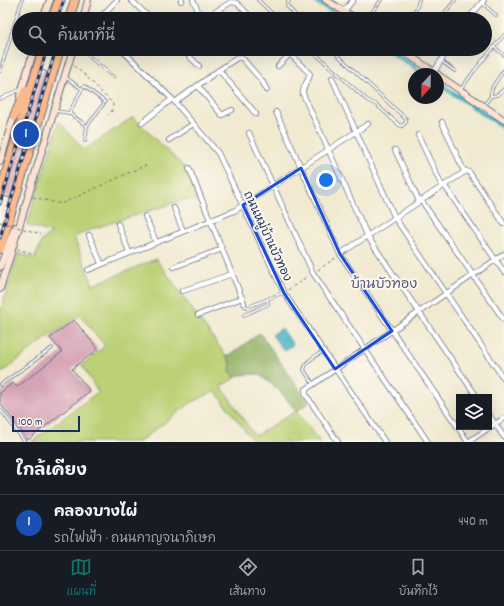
<!DOCTYPE html>
<html lang="th">
<meta charset="utf-8">
<style>
:root{--surface:#171b24;--page:#20242c;--text:#f1f3f6;--muted:#9ea1a6;--line:#363941;--accent:#0f766e}
body{margin:0;font-family:Dekko,"Playpen Sans Thai",sans-serif;background:var(--page);color:var(--text)}
.controls{position:absolute;right:12px;bottom:12px;display:grid;overflow:hidden;border-radius:0px;box-shadow:0 4px 16px #0002}
.controls button{width:36px;height:36px;display:grid;place-items:center;padding:0;border:0;border-bottom:1px solid var(--line);background:var(--surface);color:var(--text);font:20px sans-serif}
.compass{position:absolute;left:408px;top:68px;width:36px;height:36px;border-radius:50%;background:var(--surface);box-shadow:0 4px 16px #0002;rotate:202deg}
.scale{position:absolute;left:12px;bottom:10px;width:68px;box-sizing:border-box;padding-left:4px;border:2px solid #1b2f5e;border-top:0;font-size:11px;line-height:14px;white-space:nowrap;color:#1b2f5e;-webkit-text-stroke:3px #fbf7ec;paint-order:stroke}
.you{position:absolute;left:326px;top:180px;width:14px;height:14px;margin:-10px;border:3px solid #fff;border-radius:50%;background:#1a73e8;box-shadow:0 0 0 6px #1a73e833}
.badge{display:grid;place-items:center;width:26px;height:26px;border-radius:50%;background:var(--accent);color:#fff;font-size:13px;font-weight:700}
.pin{position:absolute;translate:-50% -50%;border:2px solid #fff;box-shadow:0 1px 4px #0006}
.list{margin:0;padding:0;list-style:none}
h2{display:flex;justify-content:space-between;align-items:center;height:52px;margin:0;padding:0 16px;font-size:17px}
h2 small{font-size:13px;font-weight:400;color:var(--muted)}
.list li{display:grid;grid-template-columns:26px 1fr auto;gap:12px;align-items:center;box-sizing:border-box;height:56px;padding:0 16px;border-top:1px solid var(--line)}
.list b{display:block;font-size:15px;white-space:nowrap}
.list p{margin:0;font-size:13px;white-space:nowrap;color:var(--muted)}
.list em{font-size:13px;font-style:normal;color:var(--muted)}
.icon{flex:none;width:22px;height:22px;fill:none;stroke:currentColor;stroke-width:2;stroke-linecap:round;stroke-linejoin:round}
.map{position:relative;flex:none;width:504px;height:442px;overflow:hidden}
.search{position:absolute;background:var(--surface);box-shadow:0 4px 16px #0002;left:12px;right:12px;top:12px;height:44px;display:flex;align-items:center;gap:10px;box-sizing:border-box;padding:0 14px;border-radius:22px;color:var(--muted);font-size:15px}
.sheet{height:108px;background:var(--surface)}
nav{display:flex;justify-content:space-around;align-items:center;box-sizing:border-box;height:56px;border-top:1px solid var(--line);background:var(--surface);font-size:11px;color:var(--muted)}
nav a{display:grid;justify-items:center;gap:2px}
nav .on{color:var(--accent)}
.map>svg:first-child{display:block}
.green{fill:#bcd074;stroke:#6c8069}
.forest{fill:#95b266;stroke:#587062}
.water{fill:#47b4c3;stroke:#317290}
.lines{fill:none;stroke-linecap:round;stroke-linejoin:round}
.canal{stroke:#47b4c3;stroke-width:5}
.building{fill:#d6a3b6}
.lane-casing{stroke:#667086;stroke-width:3.5}
.street-casing{stroke:#667086;stroke-width:6}
.secondary-casing{stroke:#667086;stroke-width:8}
.highway-casing{stroke:#667086;stroke-width:10}
.path{stroke:#667086;stroke-width:1;stroke-dasharray:3 3;stroke-linecap:butt}
.lane{stroke:#fff;stroke-width:2}
.street{stroke:#fff;stroke-width:4.5}
.secondary{stroke:#fde3d1;stroke-width:6}
.highway{stroke:#fbba8d;stroke-width:8}
.rail-casing{stroke:#1b2f5e;stroke-width:3}
.rail{stroke:#fbf7ec;stroke-width:1.5;stroke-dasharray:4.5;stroke-linecap:butt}
.path-bridge{stroke:#667086;stroke-width:1;stroke-dasharray:3 3;stroke-linecap:butt}
.marked{fill:none;stroke:#1d4ed8;stroke-width:3;stroke-linejoin:round}
.labels{text-anchor:middle;stroke-width:4;stroke-linejoin:round;paint-order:stroke}
.street-label{font-size:12px;fill:#1b2f5e;stroke:#fbf7ec}
.quarter-label{font-size:14px;fill:#5c587d;stroke:#fbf7ec}
</style>
<div class="map">
<svg width="504" height="442" viewBox="0 0 504 442">
<rect width="100%" height="100%" fill="#fbf7ec"/>
<filter id="ink" filterUnits="userSpaceOnUse"><feTurbulence type="fractalNoise" baseFrequency=".025" numOctaves="2"/><feDisplacementMap in="SourceGraphic" scale="8" xChannelSelector="R" yChannelSelector="G"/><feConvolveMatrix kernelMatrix="1 2 1 2 8 2 1 2 1" color-interpolation-filters="sRGB"/></filter>
<filter id="wash" filterUnits="userSpaceOnUse"><feTurbulence type="fractalNoise" baseFrequency=".012" numOctaves="4" result="noise"/><feDisplacementMap in="SourceGraphic" scale="16" xChannelSelector="R" yChannelSelector="G"/><feGaussianBlur stdDeviation="0.9" result="paint"/><feColorMatrix in="noise" values="0 0 0 0 0 0 0 0 0 0 0 0 0 0 0 0 0 1.4 0 .05"/><feComposite in="paint" operator="in"/></filter>
<g filter="url(#wash)">
<rect width="100%" height="100%" fill="#f1ead1"/>
<polygon class="green" points="133,117 185,168 199,200 184,200 92,229 74,237 93,285 156,259 231,363 230,371 235,378 221,386 255,436 296,411 320,442 254,442 215,391 192,402 139,442 31,442 98,392 82,365 105,346 80,315 37,345 0,374 0,312 18,253 35,258 42,240 52,233 27,225 59,121 84,150"/>
<polygon class="forest" points="260,333 309,403 296,411 278,389 258,374 240,375 235,378 230,371 231,363 227,357"/>
<polygon class="water" points="282,328 293,345 284,351 272,335"/>
<g class="lines">
<g class="canal">
<polyline points="314,0 343,19"/>
<polyline points="388,49 425,74"/>
<polyline points="438,83 504,127"/>
</g>
</g>
<g id="blocks">
<g class="building">
<polygon points="42,70 47,72 10,198 4,196"/>
<polygon points="74,320 98,349 72,369 90,391 28,440 0,403 0,393 13,383 17,387 62,352 50,338"/>
</g>
</g>
</g>
<g filter="url(#ink)">
<use href="#blocks" fill-opacity="0" stroke="#667086" stroke-width="1"/>
<g class="lines">
<g class="lane-casing">
<g id="lane">
<polyline points="258,0 278,19"/>
<polyline points="289,0 287,6 299,19"/>
<polyline points="482,3 496,15"/>
<polyline points="367,19 381,0"/>
<polyline points="409,19 417,7 419,0"/>
<polyline points="440,19 455,0"/>
<polyline points="494,47 504,55"/>
<polyline points="85,49 90,57 113,77"/>
<polyline points="310,49 367,100 377,105 399,125 402,126 406,122 406,119 331,49"/>
<polyline points="410,55 415,49"/>
<polyline points="441,61 455,71"/>
<polyline points="0,71 22,0"/>
<polyline points="461,89 474,71 504,35"/>
<path d="M491,96C490,87 499,78 504,70"/>
<polyline points="0,99 21,89"/>
<polyline points="484,105 491,96 497,95 504,89"/>
<polyline points="56,111 69,113 82,89 65,77"/>
<polyline points="69,113 87,126 105,102 84,86 82,89"/>
<polyline points="85,141 87,126"/>
<polyline points="244,303 245,306 248,307 282,293"/>
<polyline points="244,315 266,305 268,304 267,300"/>
<path d="M313,384L304,370C306,360 315,357 323,351"/>
<polyline points="0,385 52,348"/>
<polyline points="0,409 25,442"/>
</g>
</g>
<g class="street-casing">
<g id="street">
<polyline points="131,0 151,19"/>
<polyline points="193,0 202,19"/>
<polyline points="181,1 182,0"/>
<polyline points="344,11 353,0"/>
<polyline points="99,19 117,0"/>
<polyline points="204,19 231,2 237,3 253,19"/>
<polyline points="468,19 484,0"/>
<polyline points="121,49 175,102 218,153 284,293 385,442"/>
<polyline points="182,49 199,66"/>
<path d="M285,49L310,74C309,81 302,86 303,94L368,237L477,397"/>
<polyline points="278,66 290,54"/>
<polyline points="219,70 237,58 242,58 262,81 267,90"/>
<polyline points="434,72 448,49"/>
<polyline points="332,78 395,218 504,379"/>
<polyline points="198,86 222,115 232,110"/>
<polyline points="175,102 219,70 256,114"/>
<polyline points="276,112 340,254 468,442 504,418"/>
<polyline points="442,122 464,171"/>
<polyline points="142,123 172,99"/>
<polyline points="249,133 313,273 428,442"/>
<polyline points="418,135 442,186"/>
<polyline points="169,140 193,124"/>
<polyline points="395,150 419,201"/>
<polyline points="189,168 244,303"/>
<polyline points="444,185 504,272"/>
<polyline points="421,200 504,320"/>
<polyline points="174,208 183,231"/>
<polyline points="145,216 156,242"/>
<polyline points="118,224 129,252"/>
<polyline points="89,235 101,263"/>
<polyline points="340,254 466,171 469,172 504,224"/>
<polyline points="174,267 222,249"/>
<polyline points="88,270 234,211 368,124"/>
<polyline points="182,291 232,274"/>
<polyline points="198,315 242,298"/>
<polyline points="489,415 504,437"/>
<polyline points="338,442 306,395 305,390 504,254"/>
</g>
</g>
<g class="secondary-casing">
<g id="secondary">
<polyline points="326,0 356,19"/>
<polyline points="43,19 50,0"/>
<polyline points="83,19 88,0"/>
<polyline points="400,49 437,74"/>
<polyline points="438,75 504,120"/>
<polyline points="20,96 34,49"/>
<polyline points="0,162 15,112"/>
<polyline points="0,267 15,227"/>
<polyline points="0,289 73,49"/>
</g>
</g>
<g class="highway-casing">
<g id="highway">
<polyline points="52,19 59,0"/>
<polyline points="69,19 75,0"/>
<polyline points="14,116 26,90"/>
<polyline points="0,193 43,49"/>
<polyline points="0,249 60,49"/>
</g>
</g>
<g class="path">
<polyline points="74,66 85,75 113,104 112,111 108,115"/>
<polyline points="33,197 61,204 146,165"/>
<polyline points="17,249 35,254"/>
<polyline points="318,270 337,257"/>
<polyline points="288,290 308,276"/>
</g>
<use href="#lane" class="lane"/>
<use href="#street" class="street"/>
<use href="#secondary" class="secondary"/>
<use href="#highway" class="highway"/>
<g class="rail-casing">
<g id="rail">
<polyline points="57,19 64,0"/>
<polyline points="0,204 47,49"/>
<polyline points="0,238 56,49"/>
</g>
</g>
<use href="#rail" class="rail"/>
<polyline class="path-bridge" points="0,222 41,234"/>
</g>
</g>
<path class="marked" d="M301,168L340,254L392,331L335,369L284,293L243,205Z"/>
<g class="labels">
<g class="street-label">
<text transform="translate(268 236) rotate(65)" y="4">ถนนหมู่บ้านบัวทอง</text>
</g>
<g class="quarter-label">
<text x="384" y="288">บ้านบัวทอง</text>
</g>
</g>
</svg>
<div class="controls">
<button><svg class="icon" aria-label="layers" viewBox="0 0 24 24"><path d="M12 4l9 5-9 5-9-5zM3 14l9 5 9-5"/></svg></button>
</div>
<svg class="compass" viewBox="-18 -18 36 36"><path d="M0-13l5 13h-10z" fill="#e53935"/><path d="M0 13l5-13h-10z" fill="#9ea1a6"/></svg>
<div class="scale">100 m</div>
<div class="you"></div>
<div class="pin badge" style="left:26px;top:134px;background:#1a4fb4">1</div>
<div class="search"><svg class="icon" aria-label="search" viewBox="0 0 24 24"><circle cx="10" cy="10" r="6"/><path d="M15 15l6 6"/></svg>ค้นหาที่นี่</div>
</div>
<section class="sheet">
<h2>ใกล้เคียง<small></small></h2>
<ul class="list">
<li><span class="badge" style="background:#1a4fb4">1</span><div><b>คลองบางไผ่</b><p>รถไฟฟ้า · ถนนกาญจนาภิเษก</p></div><em>440 m</em></li>
</ul>
</section>
<nav>
<a class="on"><svg class="icon" aria-label="map" viewBox="0 0 24 24"><path d="M3 6l6-2 6 2 6-2v14l-6 2-6-2-6 2zM9 4v14M15 6v14"/></svg>แผนที่</a>
<a><svg class="icon" aria-label="directions" viewBox="0 0 24 24"><path d="M12 3l9 9-9 9-9-9zM9 14v-3h6M13 9l2 2-2 2"/></svg>เส้นทาง</a>
<a><svg class="icon" aria-label="saved" viewBox="0 0 24 24"><path d="M7 4h10v16l-5-4-5 4z"/></svg>บันทึกไว้</a>
</nav>
